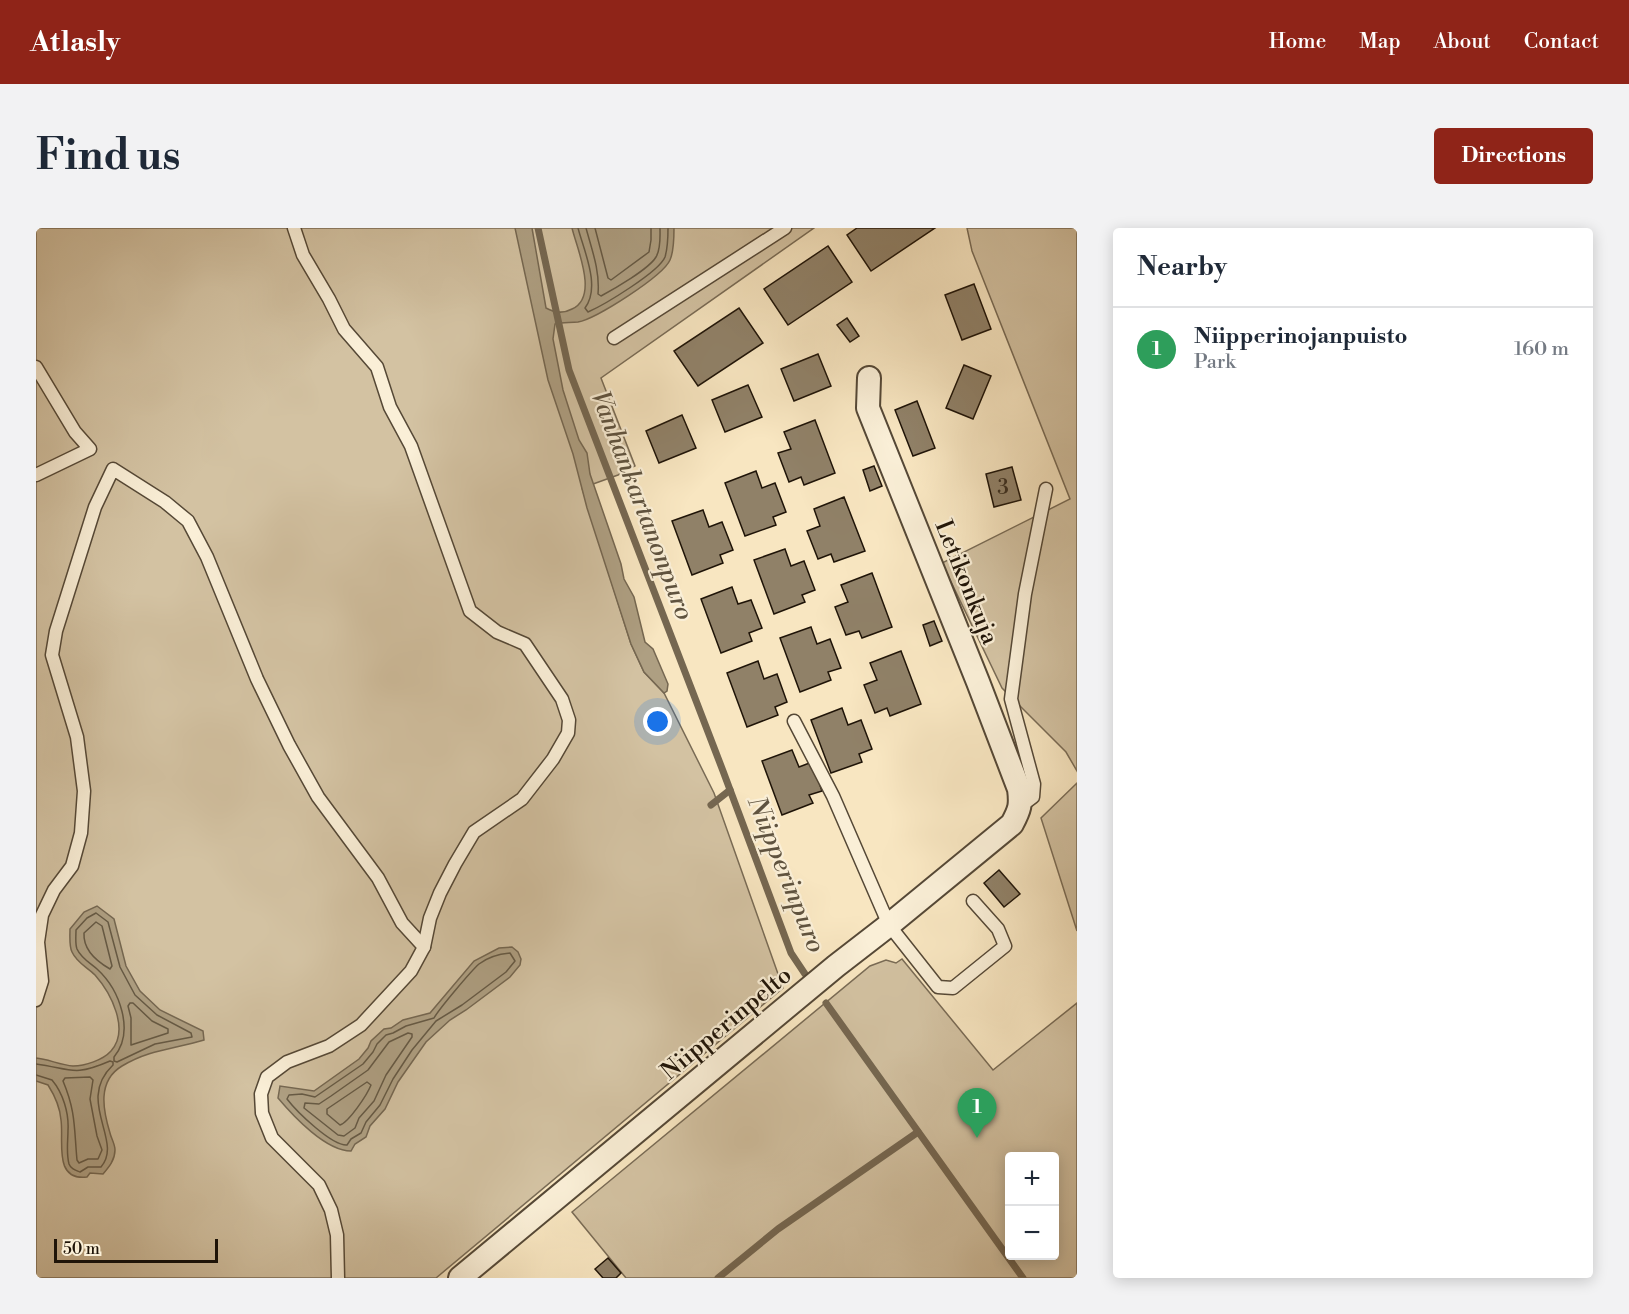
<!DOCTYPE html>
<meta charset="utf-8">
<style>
:root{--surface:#fff;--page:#f2f2f3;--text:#1f2937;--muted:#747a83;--line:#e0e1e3;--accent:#8f2418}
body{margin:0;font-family:"Libre Bodoni",serif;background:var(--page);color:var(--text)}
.controls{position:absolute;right:18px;bottom:18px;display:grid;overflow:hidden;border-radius:6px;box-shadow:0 3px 15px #0003}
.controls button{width:54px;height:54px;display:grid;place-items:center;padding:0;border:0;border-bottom:2px solid var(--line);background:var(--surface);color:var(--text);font:30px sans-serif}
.scale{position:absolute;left:18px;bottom:15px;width:164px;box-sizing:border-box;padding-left:6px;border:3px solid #1f1408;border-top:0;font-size:16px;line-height:21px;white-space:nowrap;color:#1f1408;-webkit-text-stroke:4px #faefd7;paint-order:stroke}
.you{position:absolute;left:622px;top:494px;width:21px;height:21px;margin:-15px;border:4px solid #fff;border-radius:50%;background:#1a73e8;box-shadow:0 0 0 9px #1a73e833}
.badge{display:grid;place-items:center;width:39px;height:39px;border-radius:50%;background:var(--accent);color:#fff;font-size:20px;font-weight:700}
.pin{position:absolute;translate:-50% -50px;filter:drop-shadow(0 2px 3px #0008)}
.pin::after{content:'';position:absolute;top:32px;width:21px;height:18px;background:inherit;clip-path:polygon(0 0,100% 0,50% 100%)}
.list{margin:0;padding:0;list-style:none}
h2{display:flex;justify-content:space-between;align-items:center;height:78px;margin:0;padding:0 24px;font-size:26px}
h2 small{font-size:20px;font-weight:400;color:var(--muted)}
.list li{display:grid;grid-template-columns:39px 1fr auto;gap:18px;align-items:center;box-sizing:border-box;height:84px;padding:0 24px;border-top:2px solid var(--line)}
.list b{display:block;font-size:22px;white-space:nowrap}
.list p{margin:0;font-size:20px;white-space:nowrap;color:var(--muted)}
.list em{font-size:20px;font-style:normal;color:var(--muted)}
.map{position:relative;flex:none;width:1041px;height:1050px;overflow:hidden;border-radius:6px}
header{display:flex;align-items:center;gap:36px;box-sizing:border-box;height:84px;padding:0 30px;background:var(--accent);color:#fff}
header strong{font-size:28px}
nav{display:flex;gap:33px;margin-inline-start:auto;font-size:21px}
.intro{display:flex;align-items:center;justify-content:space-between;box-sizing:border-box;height:144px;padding:0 36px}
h1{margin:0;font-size:42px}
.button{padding:15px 27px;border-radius:6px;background:var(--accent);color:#fff;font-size:21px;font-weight:700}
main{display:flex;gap:36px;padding:0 36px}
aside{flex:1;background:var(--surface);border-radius:6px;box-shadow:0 3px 15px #0003}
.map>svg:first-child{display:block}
.green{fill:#d3c2a2;stroke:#796b55;stroke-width:1.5;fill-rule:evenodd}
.water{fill:#ae9f82;stroke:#756751;stroke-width:1.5}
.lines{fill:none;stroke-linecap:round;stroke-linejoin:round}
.shore{stroke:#665a45;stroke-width:1.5}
.stream{stroke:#756751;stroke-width:7}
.building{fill:#908168;stroke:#1f1408;stroke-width:1.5}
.service-casing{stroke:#554836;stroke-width:15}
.minor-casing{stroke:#554836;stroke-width:26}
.service{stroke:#faefd7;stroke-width:12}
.minor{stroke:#faefd7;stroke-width:22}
.labels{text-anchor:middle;stroke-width:4.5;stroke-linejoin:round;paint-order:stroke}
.number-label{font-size:21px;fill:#3b2f20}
.street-label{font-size:24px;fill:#1f1408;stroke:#faefd7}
.water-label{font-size:26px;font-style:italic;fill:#5f533f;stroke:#faefd7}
</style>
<header>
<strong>Atlasly</strong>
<nav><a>Home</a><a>Map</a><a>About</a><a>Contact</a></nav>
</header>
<div class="intro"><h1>Find us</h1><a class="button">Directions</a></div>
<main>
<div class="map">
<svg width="1041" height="1050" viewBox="0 0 1041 1050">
<rect width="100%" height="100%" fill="#f8e6c1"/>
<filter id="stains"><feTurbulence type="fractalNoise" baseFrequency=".00333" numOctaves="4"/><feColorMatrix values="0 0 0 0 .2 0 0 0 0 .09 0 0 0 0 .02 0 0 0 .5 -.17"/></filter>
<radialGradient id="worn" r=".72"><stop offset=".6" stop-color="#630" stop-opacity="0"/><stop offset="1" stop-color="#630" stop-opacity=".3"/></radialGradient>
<g class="green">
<polygon points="0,0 778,0 565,150 599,238 582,247 546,260 595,416 608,444 628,465 678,565 747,760 400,1050 0,1050"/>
<polygon points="931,0 1041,0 1041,543 1030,524 966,460 906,335 1034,271 936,23"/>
<polygon points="1041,555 1041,703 1005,590"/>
<path d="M866,731L957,842L1041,775V1050H590L536,984L834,738L850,732L860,735ZM1018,928V1028H974V928Z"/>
</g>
<g class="water">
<path d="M479,0H496L510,80C519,85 527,86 536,81C563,69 541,21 536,0H638C638,10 638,23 634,32C627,48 560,91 542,94C534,95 527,94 519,96L517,111L527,162L543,212L551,225L554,246L585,336L588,351L598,369L609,414L617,421L632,456L631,463L628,465L608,444L595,416L551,280L537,226L512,152Z"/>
<path d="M61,678L78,691L90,738L104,763L124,782L167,803L168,812C139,821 114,821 86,838C61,853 67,882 74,905C75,910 79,916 79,922C79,932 73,939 67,946L54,945L51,949C17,953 28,913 25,892C24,879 19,868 12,857L0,853V830C12,831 24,837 37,838C49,838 67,832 75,823C94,802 75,765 59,747C51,739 41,735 36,724C33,718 34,708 34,701L48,684Z"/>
<path d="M476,719L482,724L485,731L484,737L474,749L430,782L414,792L390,814L362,854L349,881L334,898L330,909L319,916L315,923C290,923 258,889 242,870L244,858L278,863L323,831L332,820L335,813L348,801L355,800L367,792L394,785L438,733L463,720Z"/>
</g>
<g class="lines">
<g class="shore">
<path d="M542,0C548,23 565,59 549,80L552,84C568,77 623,44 629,29C632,19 632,10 632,0"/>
<path d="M550,0C556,22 564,43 562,66L565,68C578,61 613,41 620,29C625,21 624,9 624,0"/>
<polyline points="559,0 572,50 575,52 613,24 615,12 615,0"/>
<path d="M60,685L72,694L84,739L99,767L121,787L155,805L156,809L119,816L81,834L78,833V829C99,804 84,762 61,741C54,735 45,730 41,721C39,716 40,708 40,702L51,690Z"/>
<path d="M60,694L66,698L76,738L74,741C60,733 47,722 48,705Z"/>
<path d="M474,725L479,733L470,744L426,777L400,793L376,822L357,851L344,877L330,894L325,905L315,911L311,917C296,918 261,884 251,871L253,867L266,866L279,869L327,836L337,824L341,816L350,807L357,805L370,798L398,790C403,781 435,743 443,736C452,729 463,726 474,725Z"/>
<polygon points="94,775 97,775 116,793 132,801 132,805 95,817 95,790 92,778"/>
<polygon points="372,805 376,806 376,809 350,847 338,873 323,890 319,900 308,908 302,907 268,880 269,875 283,876 295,868 332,842 353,814"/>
<path d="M0,836C36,841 37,849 74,833L77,834V837C39,873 88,913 65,939H52L44,944C39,942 35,941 33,936C30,925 32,913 32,902C33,885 27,865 16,852L0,847"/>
<path d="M54,849L57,852L54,871L61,908L66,922L62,931H52L43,935L41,932C38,900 40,884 27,853L29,850Z"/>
<path d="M331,854L335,857C331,867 313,894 304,897L291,886V881Z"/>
</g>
<g class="stream">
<polyline points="502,0 533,142 687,543 755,725 769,746"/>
<polyline points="675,577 694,562"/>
<polyline points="790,775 987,1050"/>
<polyline points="682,1050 742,1001 882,904"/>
</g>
</g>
<g class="building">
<polygon points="821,0 899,0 835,43 811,7"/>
<polygon points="792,18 816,54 752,97 728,61"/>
<polygon points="938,56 955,101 926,112 909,67"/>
<polygon points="703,80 727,115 662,158 638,123"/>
<polygon points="811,90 823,108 814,114 801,97"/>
<polygon points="782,126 795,158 758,173 745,141"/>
<polygon points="928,137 955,148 937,191 910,180"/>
<polygon points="712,157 726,189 689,204 676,172"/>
<polygon points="881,173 899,220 877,228 859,182"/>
<polygon points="646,187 660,220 623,235 610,203"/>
<polygon points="779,192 799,245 768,257 765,249 753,254 742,225 755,221 748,204"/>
<polygon points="838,238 846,258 834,263 827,242"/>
<polygon points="976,239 985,272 958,279 950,246"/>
<polygon points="720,243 726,260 739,255 750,284 737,289 740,297 709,308 689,255"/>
<polygon points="808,269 829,323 798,334 795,326 782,331 771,303 784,298 778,281"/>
<polygon points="667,282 673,299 686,294 697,322 684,327 687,335 656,347 636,293"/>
<polygon points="749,321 755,338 768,333 779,362 766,367 769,374 738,386 718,332"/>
<polygon points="836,345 856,399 826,410 823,403 810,407 799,379 812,374 805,357"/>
<polygon points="696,359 702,376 715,372 726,400 713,405 716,413 685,425 665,371"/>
<polygon points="898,393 906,413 894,418 887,397"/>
<polygon points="775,399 781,416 794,411 805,440 792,444 795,452 764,464 744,410"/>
<polygon points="865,423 885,476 854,488 851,480 839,485 828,457 841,452 834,435"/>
<polygon points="722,433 728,451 741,446 751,474 739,479 742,487 711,499 691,445"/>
<polygon points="806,480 812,497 825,492 836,521 823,526 826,534 795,545 775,492"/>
<polygon points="756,522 763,539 776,534 786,563 773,567 777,575 746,587 726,533"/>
<polygon points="963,642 984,666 968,679 948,655"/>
<polygon points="572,1030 585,1045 580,1050 567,1050 559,1041"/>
</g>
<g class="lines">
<g class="service-casing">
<g id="service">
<polyline points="258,0 267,27 293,71 308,101 341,139 354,179 375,218 434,383 461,404 489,416 526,471 533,492 532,505 517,531 486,571 438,604 419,636 404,665 394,690 388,719 375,743 325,797 293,818 251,834 231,849 225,866 226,885 236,910 283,957 295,982 301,1007 302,1050"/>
<polyline points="578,110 749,0"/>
<polyline points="0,139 39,204 54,221 0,247"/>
<polyline points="758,493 797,568 853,697 902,759 917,760 969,718 962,701 937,673"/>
<polyline points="985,578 997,569 998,556 975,471 989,366 1010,261"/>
<polyline points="0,772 6,753 2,714 6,687 18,662 36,638 45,605 48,563 41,509 16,427 20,403 59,279 77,241 129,274 152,293 171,329 221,451 253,517 282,569 342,650 366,695 388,719"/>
</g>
</g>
<g class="minor-casing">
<path id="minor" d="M424,1050L800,738L853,697L976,596C984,581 985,577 983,561L942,454L832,180L833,150"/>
</g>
<use href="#service" class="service"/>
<use href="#minor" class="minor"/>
</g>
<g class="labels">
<g class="number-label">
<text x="967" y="266">3</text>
</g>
<g class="street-label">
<text transform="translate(931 354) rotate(68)" y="8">Letikonkuja</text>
<text transform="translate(690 795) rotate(-40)" y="8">Niipperinpelto</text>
</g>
<g class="water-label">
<text transform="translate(607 277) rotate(69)" y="9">Vanhankartanonpuro</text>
<text transform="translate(751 646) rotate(68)" y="9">Niipperinpuro</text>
</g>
</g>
<rect width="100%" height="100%" filter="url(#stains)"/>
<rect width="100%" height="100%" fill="url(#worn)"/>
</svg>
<div class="controls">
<button>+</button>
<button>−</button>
</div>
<div class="scale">50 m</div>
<div class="you"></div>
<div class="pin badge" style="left:941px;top:910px;background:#2e9e5b">1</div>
</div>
<aside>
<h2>Nearby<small></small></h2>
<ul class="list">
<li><span class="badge" style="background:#2e9e5b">1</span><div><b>Niipperinojanpuisto</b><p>Park</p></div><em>160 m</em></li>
</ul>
</aside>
</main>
